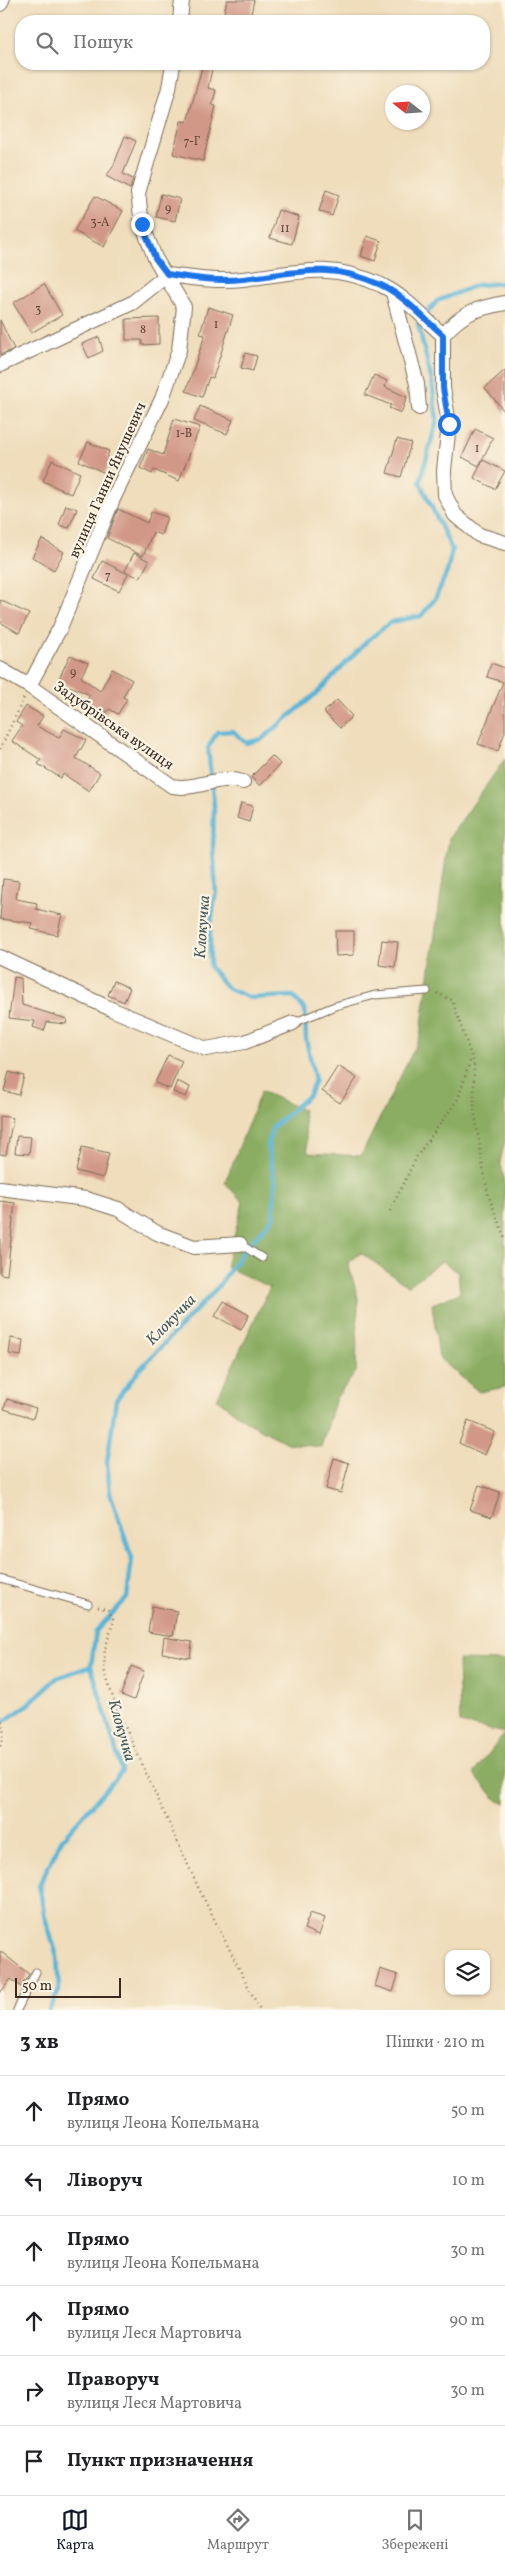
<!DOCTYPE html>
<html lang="uk">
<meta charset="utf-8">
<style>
:root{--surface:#fff;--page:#f2f2f2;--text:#202124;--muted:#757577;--line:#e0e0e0;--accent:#111827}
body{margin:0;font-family:Vollkorn,serif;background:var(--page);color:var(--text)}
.controls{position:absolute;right:15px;bottom:15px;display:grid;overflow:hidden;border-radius:10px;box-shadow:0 1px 4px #0004}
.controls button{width:45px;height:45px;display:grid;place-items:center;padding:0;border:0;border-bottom:1px solid var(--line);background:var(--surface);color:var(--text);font:25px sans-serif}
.compass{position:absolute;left:385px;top:85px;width:45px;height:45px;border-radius:50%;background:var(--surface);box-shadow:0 1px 4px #0004;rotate:287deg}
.scale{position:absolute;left:15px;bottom:12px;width:106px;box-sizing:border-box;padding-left:5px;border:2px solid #3b2a1e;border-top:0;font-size:14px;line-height:18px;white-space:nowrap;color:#3b2a1e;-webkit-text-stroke:4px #fcf5e5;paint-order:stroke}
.stop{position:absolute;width:15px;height:15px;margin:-11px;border:4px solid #1a73e8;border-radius:50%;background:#fff}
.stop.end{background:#1a73e8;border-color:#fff;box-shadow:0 1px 5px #0008}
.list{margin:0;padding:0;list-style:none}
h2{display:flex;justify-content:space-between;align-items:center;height:65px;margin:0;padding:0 20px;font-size:21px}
h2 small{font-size:16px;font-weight:400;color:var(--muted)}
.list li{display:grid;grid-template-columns:32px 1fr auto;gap:15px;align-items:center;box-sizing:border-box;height:70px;padding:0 20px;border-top:1px solid var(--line)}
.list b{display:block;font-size:19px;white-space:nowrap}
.list p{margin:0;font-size:16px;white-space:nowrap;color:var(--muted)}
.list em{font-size:16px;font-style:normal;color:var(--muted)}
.icon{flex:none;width:28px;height:28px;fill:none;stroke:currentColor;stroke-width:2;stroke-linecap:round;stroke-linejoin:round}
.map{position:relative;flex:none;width:505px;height:2010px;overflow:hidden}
.search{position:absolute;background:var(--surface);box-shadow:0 1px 4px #0004;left:15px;right:15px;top:15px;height:55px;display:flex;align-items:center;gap:12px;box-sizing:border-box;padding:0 18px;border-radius:20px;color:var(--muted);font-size:19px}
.sheet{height:485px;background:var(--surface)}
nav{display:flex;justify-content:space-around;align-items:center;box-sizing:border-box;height:70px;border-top:1px solid var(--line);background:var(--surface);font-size:14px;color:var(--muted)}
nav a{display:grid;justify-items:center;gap:2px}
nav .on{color:var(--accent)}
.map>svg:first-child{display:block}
.forest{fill:#8aad62;stroke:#626c40}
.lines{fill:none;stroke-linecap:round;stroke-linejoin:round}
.stream{stroke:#58b4d6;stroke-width:4.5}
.building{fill:#d29887}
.service-casing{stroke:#7a6955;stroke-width:9}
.minor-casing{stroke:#7a6955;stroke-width:16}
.path{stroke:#7a6955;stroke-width:2.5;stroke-dasharray:1 4;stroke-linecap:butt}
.service{stroke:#fff;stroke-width:7}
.minor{stroke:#fff;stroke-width:14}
.route{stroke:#1a73e8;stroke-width:6}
.labels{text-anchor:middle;stroke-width:4.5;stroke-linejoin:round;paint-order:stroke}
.number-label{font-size:12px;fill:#614638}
.street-label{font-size:15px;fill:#3b2a1e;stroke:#fcf5e5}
.water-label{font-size:16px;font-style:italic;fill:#455a5e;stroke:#fcf5e5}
</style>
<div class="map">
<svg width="505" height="2010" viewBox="0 0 505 2010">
<rect width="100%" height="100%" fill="#fcf5e5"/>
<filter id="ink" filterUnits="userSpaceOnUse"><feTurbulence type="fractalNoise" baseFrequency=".02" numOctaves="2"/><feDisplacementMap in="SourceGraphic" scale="10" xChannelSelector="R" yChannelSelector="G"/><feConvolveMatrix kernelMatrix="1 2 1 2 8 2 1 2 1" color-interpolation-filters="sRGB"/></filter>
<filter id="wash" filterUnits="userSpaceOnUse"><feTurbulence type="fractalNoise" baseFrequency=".0096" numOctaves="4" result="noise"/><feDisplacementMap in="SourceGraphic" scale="20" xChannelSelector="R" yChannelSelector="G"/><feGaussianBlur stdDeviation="1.12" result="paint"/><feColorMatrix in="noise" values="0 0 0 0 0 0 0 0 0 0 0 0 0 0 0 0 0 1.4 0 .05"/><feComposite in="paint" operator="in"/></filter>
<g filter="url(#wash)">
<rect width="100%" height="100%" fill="#efddbb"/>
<g class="forest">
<polygon points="505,759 505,1141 500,1161 505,1183 505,1387 479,1392 439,1358 432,1304 460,1293 458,1273 442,1261 408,1286 361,1253 348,1263 358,1298 356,1372 336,1398 321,1447 287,1443 247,1422 217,1399 270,1287 226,1267 243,1202 225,1183 261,1091 303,1110 308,1153 361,1156 420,1037 449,838"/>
<polygon points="458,1660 505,1661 505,1803 498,1801 473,1774 505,1733 460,1723"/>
</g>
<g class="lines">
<g class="stream">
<polyline points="0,1724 25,1707 57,1678 91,1666"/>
<polyline points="49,2010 59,1991 57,1956 45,1918 39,1885 62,1839 122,1771 91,1666 96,1631 127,1598 132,1558 110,1493 107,1462 116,1400 140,1369 217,1288 242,1253 273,1218 275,1183 268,1148 272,1128 309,1095 315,1080 306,1039 305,1010 293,996 250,998 227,988 210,967 210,928 216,892 213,848 214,805 208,748 217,732 233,731 246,743 262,739 317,693 367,641 391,622 421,616 435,599 447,572 452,550 420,482 437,420 432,382 418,324 437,301 477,285 505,283"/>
</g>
</g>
<g id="blocks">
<g class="building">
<polygon points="227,0 254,0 250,19 224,13"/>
<polygon points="203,64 213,64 208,88 216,90 212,105 216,106 203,161 173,154 181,121 187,122"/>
<polygon points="125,136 136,141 123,174 133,179 130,189 106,176 113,167"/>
<polygon points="326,190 339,195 332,216 319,211"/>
<polygon points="161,194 180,199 175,221 156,217"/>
<polygon points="95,196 123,211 104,247 74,231"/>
<polygon points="278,210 299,217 292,244 270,238"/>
<polygon points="367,236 381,241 375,261 361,256"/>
<polygon points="44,284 62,315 31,333 13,303"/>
<polygon points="208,307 233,315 213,378 209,377 202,397 186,391 205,335 200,334"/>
<polygon points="159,318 159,344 142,345 142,340 126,340 126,319"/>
<polygon points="0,320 14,349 0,355"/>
<polygon points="99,337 103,351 89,358 82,344"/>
<polygon points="245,353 257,356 253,371 241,368"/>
<polygon points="505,370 505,412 485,388"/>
<polygon points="374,375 387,381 385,387 407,397 401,413 389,408 391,405 365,395"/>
<polygon points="200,406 233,420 227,434 194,421"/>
<polygon points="174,419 200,427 179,481 154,470 152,474 140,468 148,449 163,455"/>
<polygon points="475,429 493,438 479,466 462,457"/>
<polygon points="397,439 411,443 401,477 387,473"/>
<polygon points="88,442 109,451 107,457 111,459 105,473 79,461"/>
<polygon points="52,460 80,473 71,494 43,481"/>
<polygon points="483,460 505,471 495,489 474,478"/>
<polygon points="66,505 77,509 69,528 59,525"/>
<polygon points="118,509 147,523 151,512 167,517 161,535 153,532 143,556 107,538"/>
<polygon points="42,539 64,552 54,570 32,557"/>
<polygon points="134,553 149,561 140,578 125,571"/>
<polygon points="102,561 128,574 119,591 94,579"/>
<polygon points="0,600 29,614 19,633 0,622"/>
<polygon points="70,655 88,663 81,677 100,691 112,669 132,680 123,697 127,699 118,714 109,709 99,721 81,708 90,695 58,681"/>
<polygon points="491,663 505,668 505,732 498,751 478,744 503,682 487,677"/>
<polygon points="337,700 352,716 340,728 324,712"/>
<polygon points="26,706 43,716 37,726 59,738 64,729 86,740 76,758 100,773 89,791 63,774 61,778 38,764 41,760 12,741 22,726 16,722"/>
<polygon points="272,756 280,764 260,786 251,777"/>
<polygon points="241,803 253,806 249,822 237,818"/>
<polygon points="3,879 19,881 16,899 37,903 36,909 62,915 57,935 31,929 33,923 0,919"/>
<polygon points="335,931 354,931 354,955 336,956"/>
<polygon points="382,940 398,942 395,967 379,965"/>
<polygon points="14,977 21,978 22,1005 67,1019 66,1024 47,1022 44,1031 33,1027 35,1021 9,1018"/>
<polygon points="114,981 130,988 124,1002 108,995"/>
<polygon points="168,1055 182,1061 170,1089 155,1083"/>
<polygon points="338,1066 357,1078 340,1103 322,1091"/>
<polygon points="9,1072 24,1076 19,1095 4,1091"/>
<polygon points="177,1081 190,1087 186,1097 173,1092"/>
<polygon points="0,1116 13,1118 6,1155 0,1154"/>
<polygon points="17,1136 31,1137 29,1154 15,1153"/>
<polygon points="82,1147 109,1153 103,1178 76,1171"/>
<polygon points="0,1201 15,1203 7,1275 0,1274"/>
<polygon points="224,1301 249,1315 241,1330 215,1316"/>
<polygon points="11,1338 23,1340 21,1356 9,1354"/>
<polygon points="7,1399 36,1408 33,1418 4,1409"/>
<polygon points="468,1421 495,1432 485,1455 459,1443"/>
<polygon points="334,1458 349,1463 341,1493 326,1489"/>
<polygon points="479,1485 500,1492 492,1517 470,1510"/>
<polygon points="152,1606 177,1611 173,1636 148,1632"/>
<polygon points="164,1637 192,1642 190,1658 162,1653"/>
<polygon points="131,1666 144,1671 134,1700 121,1695"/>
<polygon points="310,1913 325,1918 319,1935 304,1929"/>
<polygon points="0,1951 29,1974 21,1987 11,1979 0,1993"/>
<polygon points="380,1969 398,1975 393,1992 375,1986"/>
</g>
</g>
</g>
<g filter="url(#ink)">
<use href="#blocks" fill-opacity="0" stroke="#7a6955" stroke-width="1"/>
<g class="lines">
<g class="service-casing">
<g id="service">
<polyline points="293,1023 335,1006 375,995 427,991"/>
<polyline points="240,1244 262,1258"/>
<polyline points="0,1579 88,1604"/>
<polyline points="17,2010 36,1972"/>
</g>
</g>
<g class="minor-casing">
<g id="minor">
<polyline points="0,4 2,0"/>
<polyline points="180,21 182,0"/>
<path d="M167,275C191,278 218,282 243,279C296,273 328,261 381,285C406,297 423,318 443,335V388L449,424L444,470L445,495L455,515L479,535L505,543"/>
<polyline points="393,293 417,384 419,408"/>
<path d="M443,335C462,313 477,308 505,303"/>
<polyline points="0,365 132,303 167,275"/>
<path d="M0,669L29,686L172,786C197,791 218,774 243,782"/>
<polyline points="29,686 60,628 113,499 162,399 179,350 184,307 155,258 142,224 138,193 169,88 173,64"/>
<polyline points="0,957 111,1009 206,1049 245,1042 293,1023"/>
<polyline points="0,1188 86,1199 118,1209 157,1233 194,1247 240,1244"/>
</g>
</g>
<g class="path">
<polyline points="0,749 24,698"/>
<polyline points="437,993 452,1000 474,1064 474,1108 483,1168 488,1194 505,1239"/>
<polyline points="390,1211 417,1156 458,1099 471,1058"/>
<polyline points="98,1607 108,1610 114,1620 105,1649 104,1670 116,1707 198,1887 260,2010"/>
<path d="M0,1716C4,1724 5,1738 0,1746"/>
</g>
<use href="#service" class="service"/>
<use href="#minor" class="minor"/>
</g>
</g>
<g class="lines" filter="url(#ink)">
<path class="route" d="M142,224L155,258L167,274C191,278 218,282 243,279C296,273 328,261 381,285C406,297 423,318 443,335V388L449,424"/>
</g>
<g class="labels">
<g class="number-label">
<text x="192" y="145">7-Г</text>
<text x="168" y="212">9</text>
<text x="100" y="226">3-А</text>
<text x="285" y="232">11</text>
<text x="38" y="313">3</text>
<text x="216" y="328">1</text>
<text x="143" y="333">8</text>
<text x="184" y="437">1-В</text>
<text x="477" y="452">1</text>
<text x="108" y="579">7</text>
<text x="73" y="676">9</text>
</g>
<g class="street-label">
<text transform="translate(107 480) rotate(-66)" y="5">вулиця Ганни Янушевич</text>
<text transform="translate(114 725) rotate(35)" y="5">Задубрівська вулиця</text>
</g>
<g class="water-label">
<text transform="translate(201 927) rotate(-86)" y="6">Клокучка</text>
<text transform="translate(170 1319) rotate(-46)" y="6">Клокучка</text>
<text transform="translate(123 1730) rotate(74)" y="6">Клокучка</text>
</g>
</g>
</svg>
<div class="controls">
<button><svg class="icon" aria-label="layers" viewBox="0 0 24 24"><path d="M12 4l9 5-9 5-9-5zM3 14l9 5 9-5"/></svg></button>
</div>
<svg class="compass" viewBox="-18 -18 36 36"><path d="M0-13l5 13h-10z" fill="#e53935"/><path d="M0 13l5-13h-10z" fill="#757577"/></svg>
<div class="scale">50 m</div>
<div class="stop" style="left:449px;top:424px"></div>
<div class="stop end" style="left:142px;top:224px"></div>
<div class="search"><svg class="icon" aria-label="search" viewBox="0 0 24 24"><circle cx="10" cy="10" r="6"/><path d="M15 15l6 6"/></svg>Пошук</div>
</div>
<section class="sheet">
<h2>3 хв<small>Пішки · 210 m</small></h2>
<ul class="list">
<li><svg class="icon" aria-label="ahead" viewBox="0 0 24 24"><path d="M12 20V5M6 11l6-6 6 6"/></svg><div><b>Прямо</b><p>вулиця Леона Копельмана</p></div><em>50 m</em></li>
<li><svg class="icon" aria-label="left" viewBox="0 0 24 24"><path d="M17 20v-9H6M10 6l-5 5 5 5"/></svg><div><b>Ліворуч</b></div><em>10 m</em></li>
<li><svg class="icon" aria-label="ahead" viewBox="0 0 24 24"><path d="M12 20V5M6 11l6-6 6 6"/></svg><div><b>Прямо</b><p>вулиця Леона Копельмана</p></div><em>30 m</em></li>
<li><svg class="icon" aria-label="ahead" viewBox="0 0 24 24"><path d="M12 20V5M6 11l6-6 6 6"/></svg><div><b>Прямо</b><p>вулиця Леся Мартовича</p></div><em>90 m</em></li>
<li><svg class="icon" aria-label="right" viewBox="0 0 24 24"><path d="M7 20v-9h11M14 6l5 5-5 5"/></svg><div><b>Праворуч</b><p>вулиця Леся Мартовича</p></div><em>30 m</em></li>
<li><svg class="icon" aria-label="arrive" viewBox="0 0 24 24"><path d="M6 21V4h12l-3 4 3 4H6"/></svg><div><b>Пункт призначення</b></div></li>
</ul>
</section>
<nav>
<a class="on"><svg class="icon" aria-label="map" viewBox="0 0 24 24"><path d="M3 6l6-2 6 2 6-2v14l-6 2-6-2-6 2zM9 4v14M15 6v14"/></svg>Карта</a>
<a><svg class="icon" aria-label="directions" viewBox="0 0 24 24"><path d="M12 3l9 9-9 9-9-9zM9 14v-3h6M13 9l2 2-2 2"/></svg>Маршрут</a>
<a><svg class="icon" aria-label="saved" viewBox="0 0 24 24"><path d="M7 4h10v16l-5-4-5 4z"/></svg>Збережені</a>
</nav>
